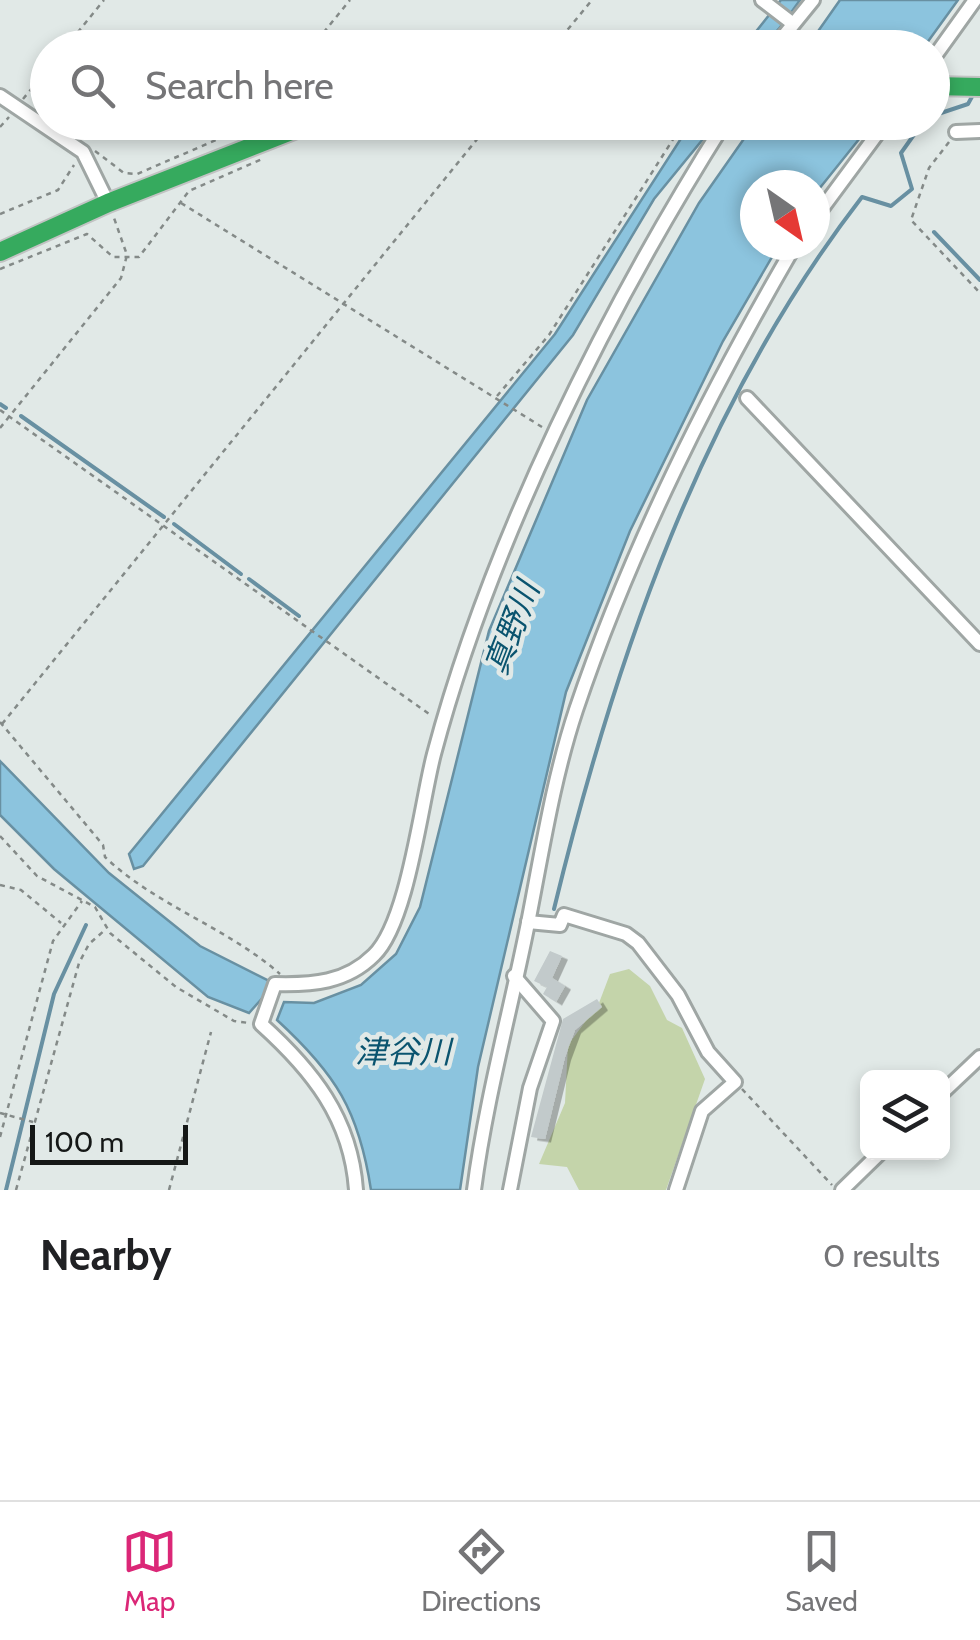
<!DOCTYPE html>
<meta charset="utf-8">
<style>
:root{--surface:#fff;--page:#f6f6f6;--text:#202124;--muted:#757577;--line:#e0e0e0;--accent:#db2777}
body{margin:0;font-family:Cabin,"Noto Sans JP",sans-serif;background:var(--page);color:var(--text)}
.controls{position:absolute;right:30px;bottom:30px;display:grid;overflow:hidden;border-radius:15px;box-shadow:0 5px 15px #0003}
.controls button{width:90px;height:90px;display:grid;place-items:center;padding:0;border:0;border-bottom:2px solid var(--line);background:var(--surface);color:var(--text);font:50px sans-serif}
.compass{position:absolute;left:740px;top:170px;width:90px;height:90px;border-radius:50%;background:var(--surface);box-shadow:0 5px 15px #0003;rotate:146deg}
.scale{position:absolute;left:30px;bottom:25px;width:158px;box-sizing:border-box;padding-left:10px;border:5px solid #151817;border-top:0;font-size:28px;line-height:35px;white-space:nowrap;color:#151817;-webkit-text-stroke:8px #e1e9e7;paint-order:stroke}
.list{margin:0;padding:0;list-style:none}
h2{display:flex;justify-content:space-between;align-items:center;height:130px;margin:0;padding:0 40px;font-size:42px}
h2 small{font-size:32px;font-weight:400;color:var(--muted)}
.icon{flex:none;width:55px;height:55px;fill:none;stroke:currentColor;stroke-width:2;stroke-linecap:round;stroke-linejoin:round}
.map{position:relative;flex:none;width:980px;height:1190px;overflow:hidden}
.search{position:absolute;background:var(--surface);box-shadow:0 5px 15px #0003;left:30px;right:30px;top:30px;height:110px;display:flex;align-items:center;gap:25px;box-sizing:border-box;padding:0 35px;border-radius:55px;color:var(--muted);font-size:38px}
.sheet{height:310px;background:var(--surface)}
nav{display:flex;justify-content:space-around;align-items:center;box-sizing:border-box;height:140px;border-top:2px solid var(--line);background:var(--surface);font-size:28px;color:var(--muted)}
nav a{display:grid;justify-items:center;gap:5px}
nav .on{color:var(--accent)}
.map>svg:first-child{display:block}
.green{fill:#c4d4aa}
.water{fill:#8cc4de;stroke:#6890a2;stroke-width:2.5}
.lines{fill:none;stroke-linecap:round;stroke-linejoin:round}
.stream{stroke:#6890a2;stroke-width:4}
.building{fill:#c2cacb;filter:url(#shadow)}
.minor-casing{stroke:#9fa6a4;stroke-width:18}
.highway-casing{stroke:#c2c3c3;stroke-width:22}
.path{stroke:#848a88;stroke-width:2.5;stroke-dasharray:5 5;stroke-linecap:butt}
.minor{stroke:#fff;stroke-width:12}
.highway{stroke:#36aa5e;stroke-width:18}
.labels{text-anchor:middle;stroke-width:9;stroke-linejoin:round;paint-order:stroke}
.water-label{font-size:32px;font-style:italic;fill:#0a546f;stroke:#e1e9e7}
</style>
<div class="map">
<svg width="980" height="1190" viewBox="0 0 980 1190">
<defs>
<filter id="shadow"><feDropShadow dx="6" dy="3.5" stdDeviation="0" flood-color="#0004"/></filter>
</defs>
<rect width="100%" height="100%" fill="#e1e9e7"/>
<polygon class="green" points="629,969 650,986 667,1020 682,1028 705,1079 666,1190 579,1190 567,1167 539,1164 565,1103 568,1045 599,1003 610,974"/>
<g class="water">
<path d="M781,0H800C772,39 771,47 720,48L754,34Z"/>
<polygon points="840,0 958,0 924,47 807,47"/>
<polygon points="691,123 710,123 703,139 654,199 573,335 143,866 134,869 129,854 555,334"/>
<path d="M755,123H872L815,194V185H755V245H779L723,341L630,531L566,692L478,1067L460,1190H371C359,1111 336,1074 277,1020L284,1002L314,1003L361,985L396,954L420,907L489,631L587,400L699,203Z"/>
<polygon points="0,761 109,873 200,946 275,984 249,1013 208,997 54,869 0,815"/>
</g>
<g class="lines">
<g class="stream">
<polyline points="932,116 968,104 974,93"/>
<polyline points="934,232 980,280"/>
<polyline points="0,404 6,408"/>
<polyline points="21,416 164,517"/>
<polyline points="174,524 241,574"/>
<polyline points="249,579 299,616"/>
<path d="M554,909C615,658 702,404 862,197L891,206L912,189L901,153L923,122"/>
<polyline points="6,1190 54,994 86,925"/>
</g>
</g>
<g class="building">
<polygon points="550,951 562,956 552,978 565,986 556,1002 543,994 547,987 534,981"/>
<polygon points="597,999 602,1007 575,1030 565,1057 545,1139 531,1137 563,1019"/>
</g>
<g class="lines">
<g class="minor-casing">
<g id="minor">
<polyline points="762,0 792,23"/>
<polyline points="774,48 813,0"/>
<polyline points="932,60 975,0"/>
<polyline points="0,96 83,152 108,203"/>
<polyline points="956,132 980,131"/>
<polyline points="815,218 886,122"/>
<polyline points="747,398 980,644"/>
<polyline points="528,922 560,925 564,915 626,934 638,943 678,995 708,1052 735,1082 702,1111 676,1190"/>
<polyline points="942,1093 980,1057"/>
<path d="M356,1190C351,1118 312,1070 261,1024L275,984C312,985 346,983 374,955C408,922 421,803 434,754C491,540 607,309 725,122"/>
<path d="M474,1190C486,1099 510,1013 528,923C542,852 553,779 576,710C631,547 709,393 795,245"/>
<polyline points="510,1190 530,1088 553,1021 514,976"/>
<polyline points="842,1190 881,1152"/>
</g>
</g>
<g class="highway-casing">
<g id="highway">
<polyline points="932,86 980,87"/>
<polyline points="0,252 108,203 314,122"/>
</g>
</g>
<g class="path">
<polyline points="555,45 592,0"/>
<polyline points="65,48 104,0"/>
<polyline points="311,48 350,0"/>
<polyline points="537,48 557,48"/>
<polyline points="23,99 48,69"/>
<polyline points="0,127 9,117"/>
<polyline points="320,136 355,122"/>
<polyline points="949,142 929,168 911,220 980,293"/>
<polyline points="95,151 124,173 137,174 258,122"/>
<polyline points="181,203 542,427"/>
<polyline points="0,214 58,190 74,165"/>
<polyline points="0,269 87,234 113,257 139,257 189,191 262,159"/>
<polyline points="497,396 549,335 684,122"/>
<polyline points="0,410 432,716"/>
<polyline points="0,428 121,278 127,255 114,218"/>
<path d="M0,722L103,845L105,857C155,905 228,928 280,974"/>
<polyline points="2,724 491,122"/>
<polyline points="0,836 37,876 95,907 110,933 176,987 234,1021 249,1023"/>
<polyline points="0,885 21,890 61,923"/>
<polyline points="742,1089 832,1185"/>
<polyline points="0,1113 33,1122"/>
<polyline points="0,1137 53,941 82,901"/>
<polyline points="16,1190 79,963 89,944 105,930"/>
<polyline points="169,1190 211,1032"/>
</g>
<use href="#minor" class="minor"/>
<use href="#highway" class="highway"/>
</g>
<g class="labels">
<g class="water-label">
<text transform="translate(512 628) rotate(-69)" y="11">真野川</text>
<text x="403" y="1063">津谷川</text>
</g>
</g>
</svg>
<div class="controls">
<button><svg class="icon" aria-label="layers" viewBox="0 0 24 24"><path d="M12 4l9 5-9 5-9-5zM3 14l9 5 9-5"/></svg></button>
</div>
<svg class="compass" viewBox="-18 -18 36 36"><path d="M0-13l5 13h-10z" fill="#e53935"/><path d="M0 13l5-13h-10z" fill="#757577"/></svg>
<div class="scale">100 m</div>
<div class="search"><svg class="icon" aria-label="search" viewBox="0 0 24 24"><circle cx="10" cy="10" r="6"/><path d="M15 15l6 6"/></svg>Search here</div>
</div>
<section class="sheet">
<h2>Nearby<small>0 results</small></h2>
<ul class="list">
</ul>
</section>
<nav>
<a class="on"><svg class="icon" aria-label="map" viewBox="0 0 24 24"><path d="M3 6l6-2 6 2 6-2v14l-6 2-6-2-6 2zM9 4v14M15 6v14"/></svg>Map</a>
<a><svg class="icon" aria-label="directions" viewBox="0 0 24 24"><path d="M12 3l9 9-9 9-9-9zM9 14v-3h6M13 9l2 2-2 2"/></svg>Directions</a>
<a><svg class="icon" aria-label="saved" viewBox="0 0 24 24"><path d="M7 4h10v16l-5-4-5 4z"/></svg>Saved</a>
</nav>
